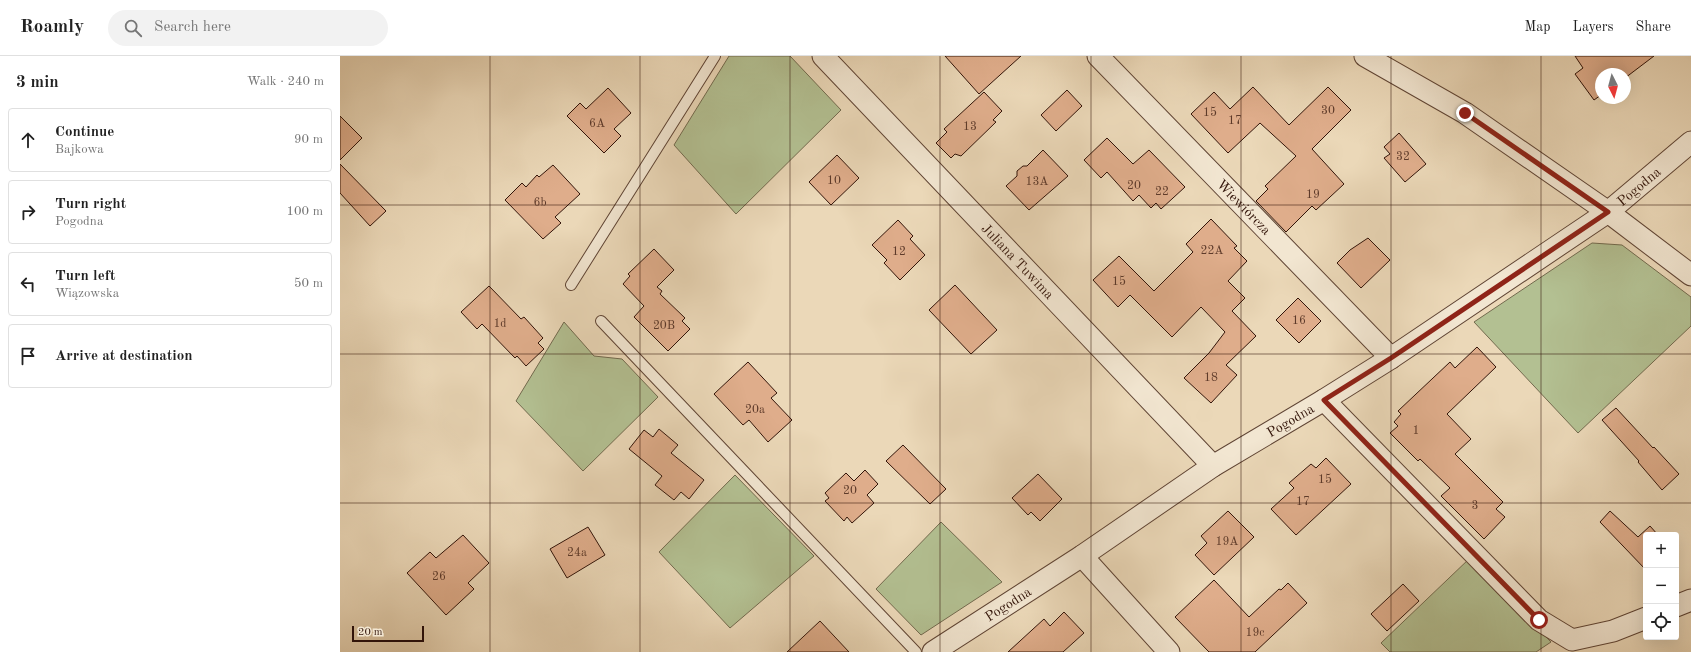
<!DOCTYPE html>
<meta charset="utf-8">
<style>
:root{--surface:#fff;--page:#f2f2f2;--text:#222;--muted:#767676;--line:#e0e0e0}
body{margin:0;font-family:"Old Standard TT",serif;background:var(--page);color:var(--text)}
.controls{position:absolute;right:12px;bottom:12px;display:grid;overflow:hidden;border-radius:4px;box-shadow:0 4px 16px #0002}
.controls button{width:36px;height:36px;display:grid;place-items:center;padding:0;border:0;border-bottom:1px solid var(--line);background:var(--surface);color:var(--text);font:20px sans-serif}
.compass{position:absolute;left:1255px;top:12px;width:36px;height:36px;border-radius:50%;background:var(--surface);box-shadow:0 4px 16px #0002;rotate:174deg}
.scale{position:absolute;left:12px;bottom:10px;width:72px;box-sizing:border-box;padding-left:4px;border:2px solid #321409;border-top:0;font-size:11px;line-height:14px;white-space:nowrap;color:#321409;-webkit-text-stroke:3px #f2e6d1;paint-order:stroke}
.stop{position:absolute;width:12px;height:12px;margin:-9px;border:3px solid #8f2418;border-radius:50%;background:#fff}
.stop.end{background:#8f2418;border-color:#fff;box-shadow:0 1px 4px #0008}
.list{margin:0;padding:0;list-style:none}
h2{display:flex;justify-content:space-between;align-items:center;height:52px;margin:0;padding:0 16px;font-size:17px}
h2 small{font-size:13px;font-weight:400;color:var(--muted)}
.list li{display:grid;grid-template-columns:26px 1fr auto;gap:12px;align-items:center;box-sizing:border-box;height:64px;margin:0 8px 8px;padding:0 8px;border:1px solid var(--line);border-radius:4px}
.list b{display:block;font-size:15px;white-space:nowrap}
.list p{margin:0;font-size:13px;white-space:nowrap;color:var(--muted)}
.list em{font-size:13px;font-style:normal;color:var(--muted)}
.icon{flex:none;width:22px;height:22px;fill:none;stroke:currentColor;stroke-width:2;stroke-linecap:round;stroke-linejoin:round}
.map{position:relative;flex:none;width:1351px;height:596px;overflow:hidden}
header{display:flex;align-items:center;gap:24px;box-sizing:border-box;height:56px;padding:0 20px;background:var(--surface);border-bottom:1px solid var(--line)}
header strong{font-size:19px}
nav{display:flex;gap:22px;margin-inline-start:auto;font-size:14px}
.search{width:280px;height:36px;background:var(--page);display:flex;align-items:center;gap:10px;box-sizing:border-box;padding:0 14px;border-radius:22px;color:var(--muted);font-size:15px}
main{display:flex}
aside{flex:1;background:var(--surface)}
.map>svg:first-child{display:block}
.green{fill:#b3c092;stroke:#726a4e}
.building{fill:#dfad8b;stroke:#321409}
.lines{fill:none;stroke-linecap:round;stroke-linejoin:round}
.lane-casing{stroke:#604535;stroke-width:12}
.street-casing{stroke:#604535;stroke-width:23}
.lane{stroke:#f2e6d1;stroke-width:10}
.street{stroke:#f2e6d1;stroke-width:21}
.route{stroke:#8f2418;stroke-width:5}
.grid{fill:none;stroke:#321409;stroke-width:1;stroke-opacity:0.55}
.labels{text-anchor:middle;stroke-width:4;stroke-linejoin:round;paint-order:stroke}
.number-label{font-size:12px;fill:#5d3a2a}
.street-label{font-size:14px;fill:#321409;stroke:#f2e6d1}
</style>
<header>
<strong>Roamly</strong>
<div class="search"><svg class="icon" aria-label="search" viewBox="0 0 24 24"><circle cx="10" cy="10" r="6"/><path d="M15 15l6 6"/></svg>Search here</div>
<nav><a>Map</a><a>Layers</a><a>Share</a></nav>
</header>
<main>
<aside>
<h2>3 min<small>Walk · 240 m</small></h2>
<ul class="list">
<li><svg class="icon" aria-label="ahead" viewBox="0 0 24 24"><path d="M12 20V5M6 11l6-6 6 6"/></svg><div><b>Continue</b><p>Bajkowa</p></div><em>90 m</em></li>
<li><svg class="icon" aria-label="right" viewBox="0 0 24 24"><path d="M7 20v-9h11M14 6l5 5-5 5"/></svg><div><b>Turn right</b><p>Pogodna</p></div><em>100 m</em></li>
<li><svg class="icon" aria-label="left" viewBox="0 0 24 24"><path d="M17 20v-9H6M10 6l-5 5 5 5"/></svg><div><b>Turn left</b><p>Wiązowska</p></div><em>50 m</em></li>
<li><svg class="icon" aria-label="arrive" viewBox="0 0 24 24"><path d="M6 21V4h12l-3 4 3 4H6"/></svg><div><b>Arrive at destination</b></div></li>
</ul>
</aside>
<div class="map">
<svg width="1351" height="596" viewBox="0 0 1351 596">
<rect width="100%" height="100%" fill="#ebd8b8"/>
<filter id="stains"><feTurbulence type="fractalNoise" baseFrequency=".005" numOctaves="4"/><feColorMatrix values="0 0 0 0 .2 0 0 0 0 .09 0 0 0 0 .02 0 0 0 .5 -.17"/></filter>
<radialGradient id="worn" r=".72"><stop offset=".6" stop-color="#630" stop-opacity="0"/><stop offset="1" stop-color="#630" stop-opacity=".3"/></radialGradient>
<g class="green">
<polygon points="389,0 450,0 501,54 396,158 334,89"/>
<polygon points="1252,187 1282,189 1351,241 1351,270 1238,377 1134,266"/>
<polygon points="224,266 254,300 282,303 318,341 243,415 176,345"/>
<polygon points="395,419 474,500 390,572 319,496"/>
<polygon points="601,466 662,526 581,579 536,533"/>
<polygon points="1130,502 1211,586 1196,596 1050,596 1041,587"/>
</g>
<g class="building">
<polygon points="605,0 681,0 639,38"/>
<polygon points="1235,0 1314,0 1285,22 1285,18 1261,18 1261,39 1254,44 1235,18 1243,12"/>
<polygon points="913,31 949,69 988,31 1011,54 972,93 1004,128 976,154 972,150 946,176 916,145 928,133 925,130 956,100 920,67 888,97 851,58 874,36 890,53"/>
<polygon points="268,32 291,57 274,73 281,80 264,97 227,60 240,47 246,53"/>
<polygon points="727,34 742,50 716,75 701,59"/>
<polygon points="644,36 662,55 653,64 656,66 621,100 615,98 611,102 596,87 607,76 604,73"/>
<polygon points="0,60 22,82 0,104"/>
<polygon points="1059,77 1086,108 1065,126 1044,102 1050,98 1044,91"/>
<polygon points="767,82 793,108 809,94 845,131 821,153 816,147 811,152 799,139 793,145 767,116 761,122 744,104"/>
<polygon points="703,94 728,120 689,154 666,130 677,120 677,115 683,110 687,110"/>
<polygon points="497,99 519,122 491,149 469,126"/>
<polygon points="0,108 46,155 30,170 0,137"/>
<polygon points="213,109 240,138 215,161 221,167 203,183 165,144 182,127 186,131 197,119 199,121"/>
<polygon points="871,163 897,190 894,192 907,205 888,225 905,242 892,255 916,280 886,309 897,319 871,347 844,322 869,297 885,276 861,251 832,281 790,239 778,251 753,224 779,200 814,235 853,196 846,188"/>
<polygon points="558,164 573,180 570,183 585,199 560,224 544,207 547,204 532,189"/>
<polygon points="1028,182 1050,204 1021,232 997,207 1010,194"/>
<polygon points="314,193 334,214 317,231 322,235 320,238 345,262 342,265 350,273 328,295 294,261 304,250 283,228 290,220 288,218"/>
<polygon points="615,229 657,274 631,298 589,254"/>
<polygon points="149,230 181,263 184,261 203,282 198,287 204,293 186,310 177,300 175,302 142,268 137,273 121,256"/>
<polygon points="958,242 981,265 959,287 936,264"/>
<polygon points="1137,291 1156,311 1107,358 1131,383 1115,398 1163,446 1156,453 1165,461 1144,483 1101,440 1110,432 1080,403 1078,405 1050,377 1058,370 1054,366 1061,358 1058,355 1110,306 1115,312"/>
<polygon points="408,306 437,337 431,342 452,364 428,386 409,364 403,369 374,338"/>
<polygon points="1276,352 1313,392 1314,391 1339,418 1322,434 1298,406 1299,405 1262,364"/>
<polygon points="319,373 338,389 331,397 364,424 349,443 341,436 334,444 315,429 322,420 289,393 304,374 313,381"/>
<polygon points="563,389 606,433 590,448 546,405"/>
<polygon points="986,402 1011,428 956,479 931,453 954,432 949,427 971,408 976,412"/>
<polygon points="525,414 538,428 527,439 534,447 512,467 507,461 504,465 485,445 489,442 485,437 506,417 514,425"/>
<polygon points="698,418 722,443 700,465 691,456 688,459 672,442"/>
<polygon points="888,455 914,481 874,519 855,499 867,487 861,480"/>
<polygon points="1270,455 1298,481 1310,470 1318,479 1306,479 1306,514 1260,466"/>
<polygon points="248,471 265,499 227,522 210,493"/>
<polygon points="123,479 149,507 128,527 134,533 106,559 67,517 90,496 96,502"/>
<polygon points="874,524 909,561 939,533 941,534 948,527 967,547 915,596 869,596 835,561"/>
<polygon points="1063,528 1079,545 1047,575 1031,558"/>
<polygon points="724,556 744,577 723,596 668,596 704,563 710,570"/>
<polygon points="480,565 509,596 447,596"/>
</g>
<g class="lines">
<g class="lane-casing">
<g id="lane">
<polyline points="231,229 375,0"/>
<polyline points="261,265 576,596"/>
</g>
</g>
<g class="street-casing">
<g id="street">
<path id="s1" d="M483,0L873,410"/>
<path id="s2" d="M758,0L1051,302"/>
<polyline points="1025,0 1125,57 1268,156 1351,219"/>
<polyline points="984,344 1199,564 1232,584 1273,575 1306,562"/>
<polyline points="742,500 829,596"/>
<polyline points="1336,550 1351,544"/>
<path id="s3" d="M593,596L742,500L873,410L984,344L1051,302L1268,156L1351,86"/>
</g>
</g>
<use href="#lane" class="lane"/>
<use href="#street" class="street"/>
</g>
<g class="lines">
<polyline class="route" points="1125,57 1268,156 1051,302 984,344 1199,564"/>
</g>
<path class="grid" d="M150,0V596M300,0V596M450,0V596M600,0V596M751,0V596M901,0V596M1051,0V596M1201,0V596M0,149H1351M0,298H1351M0,447H1351"/>
<g class="labels">
<g class="number-label">
<text x="988" y="58">30</text>
<text x="870" y="60">15</text>
<text x="895" y="68">17</text>
<text x="257" y="71">6A</text>
<text x="630" y="74">13</text>
<text x="1063" y="104">32</text>
<text x="494" y="128">10</text>
<text x="697" y="129">13A</text>
<text x="794" y="133">20</text>
<text x="822" y="139">22</text>
<text x="973" y="142">19</text>
<text x="200" y="150">6b</text>
<text x="872" y="198">22A</text>
<text x="559" y="199">12</text>
<text x="779" y="229">15</text>
<text x="959" y="268">16</text>
<text x="160" y="271">1d</text>
<text x="324" y="273">20B</text>
<text x="871" y="325">18</text>
<text x="415" y="357">20a</text>
<text x="1076" y="378">1</text>
<text x="985" y="427">15</text>
<text x="510" y="438">20</text>
<text x="963" y="449">17</text>
<text x="1135" y="453">3</text>
<text x="887" y="489">19A</text>
<text x="237" y="500">24a</text>
<text x="99" y="524">26</text>
<text x="915" y="580">19c</text>
</g>
<g class="street-label">
<text dy="5" stroke="none"><textPath href="#s3" startOffset="846">Pogodna</textPath></text>
<text dy="5" stroke="none"><textPath href="#s2" startOffset="210">Wiewiórcza</textPath></text>
<text dy="5" stroke="none"><textPath href="#s1" startOffset="283">Juliana Tuwima</textPath></text>
<text dy="5" stroke="none"><textPath href="#s3" startOffset="426">Pogodna</textPath></text>
<text dy="5" stroke="none"><textPath href="#s3" startOffset="89">Pogodna</textPath></text>
</g>
</g>
<rect width="100%" height="100%" filter="url(#stains)"/>
<rect width="100%" height="100%" fill="url(#worn)"/>
</svg>
<div class="controls">
<button>+</button>
<button>−</button>
<button><svg class="icon" aria-label="locate" viewBox="0 0 24 24"><circle cx="12" cy="12" r="6"/><path d="M12 2v4M12 18v4M2 12h4M18 12h4"/></svg></button>
</div>
<svg class="compass" viewBox="-18 -18 36 36"><path d="M0-13l5 13h-10z" fill="#e53935"/><path d="M0 13l5-13h-10z" fill="#767676"/></svg>
<div class="scale">20 m</div>
<div class="stop" style="left:1199px;top:564px"></div>
<div class="stop end" style="left:1125px;top:57px"></div>
</div>
</main>
